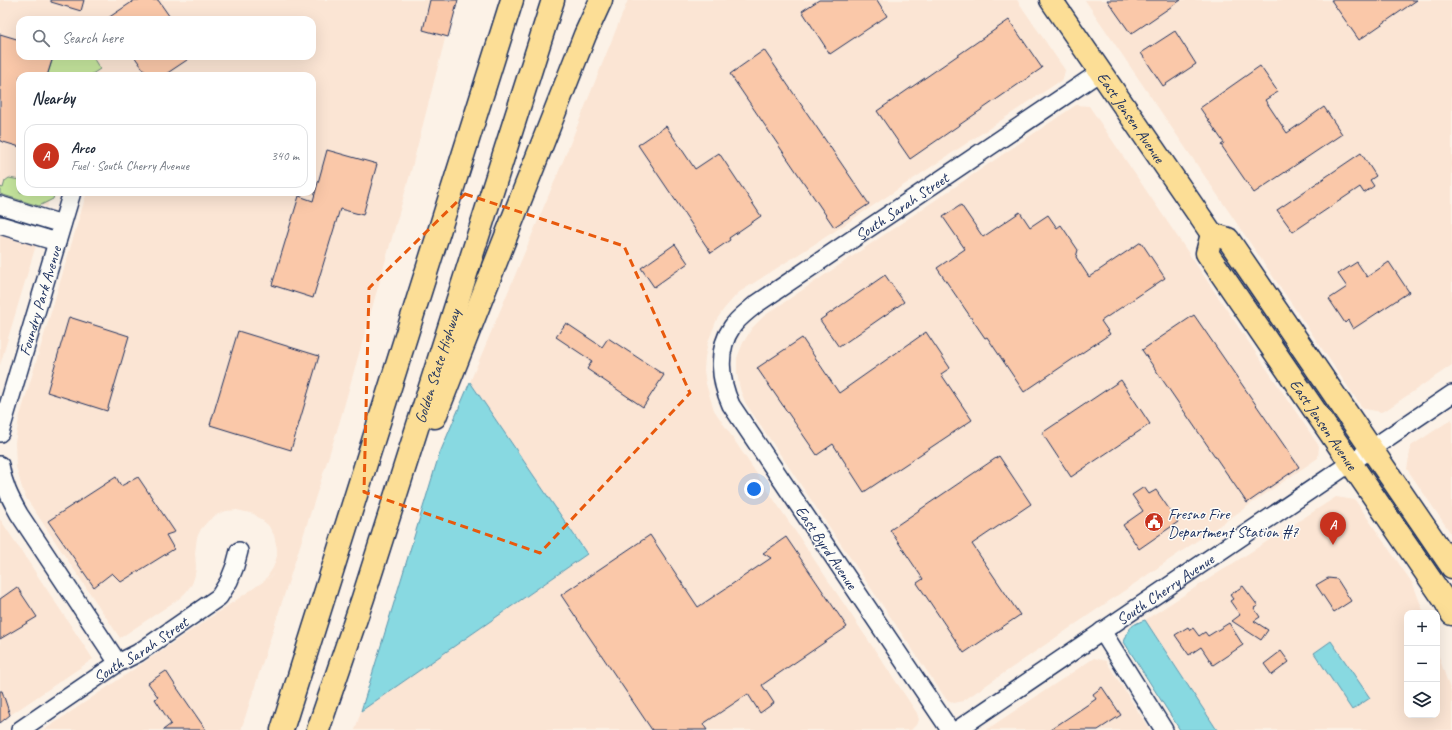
<!DOCTYPE html>
<meta charset="utf-8">
<style>
:root{--surface:#fff;--page:#f6f6f7;--text:#1f2937;--muted:#747a83;--line:#e0e1e3;--accent:#c8321e}
body{margin:0;font-family:Caveat,sans-serif;background:var(--page);color:var(--text)}
.controls{position:absolute;right:12px;bottom:12px;display:grid;overflow:hidden;border-radius:8px;box-shadow:0 4px 16px #0002}
.controls button{width:36px;height:36px;display:grid;place-items:center;padding:0;border:0;border-bottom:1px solid var(--line);background:var(--surface);color:var(--text);font:20px sans-serif}
.you{position:absolute;left:754px;top:489px;width:14px;height:14px;margin:-10px;border:3px solid #fff;border-radius:50%;background:#1a73e8;box-shadow:0 0 0 6px #1a73e833}
.badge{display:grid;place-items:center;width:26px;height:26px;border-radius:50%;background:var(--accent);color:#fff;font-size:13px;font-weight:700}
.pin{position:absolute;translate:-50% -33px;filter:drop-shadow(0 1px 2px #0008)}
.pin::after{content:'';position:absolute;top:21px;width:14px;height:12px;background:inherit;clip-path:polygon(0 0,100% 0,50% 100%)}
.list{margin:0;padding:0;list-style:none}
h2{display:flex;justify-content:space-between;align-items:center;height:52px;margin:0;padding:0 16px;font-size:17px}
h2 small{font-size:13px;font-weight:400;color:var(--muted)}
.list li{display:grid;grid-template-columns:26px 1fr auto;gap:12px;align-items:center;box-sizing:border-box;height:64px;margin:0 8px 8px;padding:0 8px;border:1px solid var(--line);border-radius:12px}
.list b{display:block;font-size:15px;white-space:nowrap}
.list p{margin:0;font-size:13px;white-space:nowrap;color:var(--muted)}
.list em{font-size:13px;font-style:normal;color:var(--muted)}
.icon{flex:none;width:22px;height:22px;fill:none;stroke:currentColor;stroke-width:2;stroke-linecap:round;stroke-linejoin:round}
.map{position:relative;flex:none;width:1452px;height:730px;overflow:hidden}
.search{position:absolute;background:var(--surface);box-shadow:0 4px 16px #0002;left:16px;top:16px;width:300px;height:44px;display:flex;align-items:center;gap:10px;box-sizing:border-box;padding:0 14px;border-radius:12px;color:var(--muted);font-size:15px}
.panel{position:absolute;background:var(--surface);box-shadow:0 4px 16px #0002;left:16px;top:72px;width:300px;height:124px;border-radius:12px}
.map>svg:first-child{display:block}
.built{fill:#fbe5d4;fill-rule:evenodd}
.green{fill:#c5e59d;stroke:#708a7e}
.water{fill:#88d9e1;stroke:#5c95ad}
.building{fill:#fac8a9;stroke:#1b2f5e}
.lines{fill:none;stroke-linecap:round;stroke-linejoin:round}
.minor-casing{stroke:#1b2f5e;stroke-width:20}
.major-casing{stroke:#1b2f5e;stroke-width:25}
.highway-casing{stroke:#1b2f5e;stroke-width:25}
.minor{stroke:#fdfcf7;stroke-width:17}
.major{stroke:#fcde96;stroke-width:22}
.highway{stroke:#fcde96;stroke-width:22}
.marked{fill:none;stroke:#e8590c;stroke-width:3;stroke-dasharray:8 5;stroke-linejoin:round}
.labels{text-anchor:middle;stroke-width:3;stroke-linejoin:round;paint-order:stroke}
.street-label{font-size:16px;fill:#1b2f5e;stroke:#fdfcf7}
.poi-label{font-size:16px;fill:#1b2f5e;stroke:#fdfcf7;text-anchor:start}
</style>
<div class="map">
<svg width="1452" height="730" viewBox="0 0 1452 730">
<rect width="100%" height="100%" fill="#fcf2e7"/>
<filter id="ink" filterUnits="userSpaceOnUse"><feTurbulence type="fractalNoise" baseFrequency=".025" numOctaves="2"/><feDisplacementMap in="SourceGraphic" scale="8" xChannelSelector="R" yChannelSelector="G"/><feConvolveMatrix kernelMatrix="1 2 1 2 8 2 1 2 1" color-interpolation-filters="sRGB"/></filter>
<g filter="url(#ink)">
<g class="built">
<path d="M0,0H455L411,171L339,424L241,730H44L276,573L265,580L273,568L277,556V549L274,535L268,525L254,514L237,510L226,511L216,515L208,521L201,529L197,537L195,553L196,566L195,575L192,584L186,592L180,598L120,638L26,498L22,488L16,467L15,442L19,419L87,192H312V76H20V192H52L47,207L0,193ZM20,20H312V56H20Z"/>
<polygon points="628,0 1017,0 1065,70 1063,79 835,231 738,293 724,309 717,319 708,342 705,357 704,370 706,384 714,410 917,713 919,720 917,724 911,730 355,730 361,711 587,554 470,382 561,166"/>
<polygon points="1085,0 1452,0 1452,365 1386,410 1381,412 1365,409 1361,406"/>
<polygon points="1076,105 1089,106 1319,446 1318,458 963,701 954,703 946,699 746,404 740,389 737,374 737,358 743,343 752,328 764,316"/>
<polygon points="0,235 36,245 0,365"/>
<polygon points="1452,419 1452,535 1407,469 1411,446"/>
<polygon points="1336,497 1355,500 1413,584 1424,613 1407,613 1407,715 1437,715 1437,651 1452,695 1452,730 1217,730 1145,620"/>
<polygon points="0,519 93,659 0,722"/>
<polygon points="1094,658 1106,661 1150,730 986,730"/>
</g>
<g class="green">
<polygon points="48,56 92,56 100,69 89,76 47,76 53,58"/>
<polygon points="9,178 20,180 20,192 55,192 53,199 39,206 0,194 0,187 3,188 5,181"/>
</g>
<g class="water">
<polygon points="470,382 587,554 361,711 439,455"/>
<path d="M1145,620L1217,730H1180L1124,642C1129,628 1130,625 1145,620Z"/>
<polygon points="1331,641 1370,698 1352,710 1314,653"/>
</g>
<g class="building">
<polygon points="51,0 84,0 81,11 51,2"/>
<polygon points="135,0 158,0 172,20 105,20"/>
<polygon points="430,0 458,0 448,37 423,30"/>
<polygon points="819,0 877,0 887,16 830,54 802,11"/>
<polygon points="1107,0 1181,0 1131,34"/>
<polygon points="1331,0 1417,0 1359,40"/>
<polygon points="1009,20 1042,68 910,159 877,111"/>
<polygon points="1175,31 1196,64 1163,86 1141,53"/>
<polygon points="0,34 20,40 20,56 48,56 53,57 47,76 20,76 20,147 0,141"/>
<polygon points="764,50 869,204 834,227 730,74"/>
<polygon points="134,56 193,56 163,76 148,76"/>
<polygon points="1260,66 1278,92 1265,100 1287,133 1324,107 1342,134 1254,193 1221,145 1224,143 1200,108"/>
<polygon points="666,126 695,169 719,153 761,216 729,238 730,240 711,253 638,145"/>
<polygon points="327,150 377,164 363,215 340,209 313,298 272,285 299,196 313,201"/>
<polygon points="1361,153 1376,176 1370,180 1374,186 1364,193 1360,187 1293,232 1277,210"/>
<polygon points="961,205 983,237 1020,212 1030,227 1048,215 1057,228 1061,225 1078,250 1076,257 1089,277 1141,242 1165,278 1101,321 1110,334 1024,392 987,337 985,338 937,268 965,249 943,217"/>
<polygon points="675,244 688,263 654,287 641,268"/>
<polygon points="1357,262 1367,277 1389,262 1409,292 1353,329 1348,320 1345,323 1329,299 1347,287 1338,274"/>
<polygon points="885,275 904,302 839,347 820,320"/>
<polygon points="1194,315 1299,467 1247,503 1142,350"/>
<polygon points="69,317 129,336 107,411 47,392"/>
<polygon points="566,323 602,347 608,338 664,375 643,407 587,369 592,361 556,337"/>
<polygon points="238,331 319,356 291,450 210,425"/>
<polygon points="926,332 950,368 941,374 972,420 864,492 833,444 817,455 757,368 802,338 839,393"/>
<polygon points="1121,380 1150,424 1071,477 1042,433"/>
<polygon points="999,456 1031,504 972,544 1020,615 964,653 917,583 923,579 890,530"/>
<polygon points="116,477 121,486 138,477 175,532 166,535 174,549 121,582 112,573 94,587 48,521"/>
<polygon points="1144,487 1149,494 1156,490 1178,522 1139,549 1123,525 1143,511 1132,495"/>
<polygon points="650,535 698,607 771,558 763,553 786,537 847,627 762,685 774,703 760,713 748,694 703,724 707,730 652,730 561,595"/>
<polygon points="1328,578 1337,579 1351,601 1334,612 1316,585"/>
<polygon points="1243,586 1258,606 1254,608 1260,617 1254,621 1268,630 1261,640 1232,621 1240,615 1230,601 1233,599 1230,595"/>
<polygon points="17,587 37,617 0,639 0,599"/>
<polygon points="1229,623 1243,645 1213,665 1201,647 1189,655 1175,635 1188,627 1190,630 1193,628 1199,636 1205,632 1208,636"/>
<polygon points="1281,651 1289,662 1272,675 1264,664"/>
<polygon points="166,671 175,685 206,730 163,730 171,724 155,699 158,697 148,683"/>
<polygon points="1102,687 1121,715 1098,730 1050,730 1096,699 1093,694"/>
<polygon points="0,691 2,691 10,715 0,723"/>
</g>
<g class="lines">
<g class="minor-casing">
<g id="minor">
<polyline points="0,205 62,224"/>
<polyline points="0,225 57,242"/>
<path id="s1" d="M0,433L72,192"/>
<path d="M0,465C3,484 10,498 19,514L118,663"/>
<polyline points="1102,631 1164,730"/>
<path id="s2" d="M20,730L118,663L138,653L219,597L229,581L235,566L239,551"/>
<path id="s3" d="M950,730L731,405C720,381 716,350 732,327C738,318 747,312 755,305L1100,72"/>
<path id="s4" d="M957,730L1452,394"/>
</g>
</g>
<g class="major-casing">
<g id="major">
<path id="s5" d="M1051,0L1212,234L1228,239L1452,567"/>
<path id="s6" d="M1212,234L1207,253L1452,611"/>
</g>
</g>
<g class="highway-casing">
<g id="highway">
<polyline points="435,417 585,35 601,0"/>
<polyline points="1447,604 1452,614"/>
<polyline points="282,730 512,0"/>
<path id="s7" d="M318,730L363,598L553,0"/>
</g>
</g>
<use href="#minor" class="minor"/>
<use href="#major" class="major"/>
<use href="#highway" class="highway"/>
</g>
</g>
<path class="marked" d="M465,194L624,246L690,393L540,553L364,492L369,288Z"/>
<defs>
<g id="civic-disc" transform="scale(1)"><circle r="9.5" fill="#c8321e" stroke="#fdfcf7"/><path d="M-.6-6.5H3V-4.5H.6V-3L4-1V1h2V6H-6V1h2V-1L-.6-3ZM-1.2 2.5V6h2.4V2.5Z" fill="#fff"/></g>
</defs>
<g fill-rule="evenodd">
<use href="#civic-disc" x="1154" y="522"/>
</g>
<g class="labels">
<g class="street-label">
<text dy="6" stroke="none"><textPath href="#s5" startOffset="142">East Jensen Avenue</textPath></text>
<text dy="6" stroke="none"><textPath href="#s3" startOffset="682">South Sarah Street</textPath></text>
<text dy="6" stroke="none"><textPath href="#s1" startOffset="138">Foundry Park Avenue</textPath></text>
<text dy="6" stroke="none"><textPath href="#s7" startOffset="383">Golden State Highway</textPath></text>
<text dy="6" stroke="none"><textPath href="#s6" startOffset="227">East Jensen Avenue</textPath></text>
<text transform="translate(827 547) rotate(56)" y="6">East Byrd Avenue</text>
<text dy="6" stroke="none"><textPath href="#s4" startOffset="251">South Cherry Avenue</textPath></text>
<text dy="6" stroke="none"><textPath href="#s2" startOffset="145">South Sarah Street</textPath></text>
</g>
<g class="poi-label">
<text x="1168" y="519">Fresno Fire<tspan x="1168" dy="18">Department Station #7</tspan></text>
</g>
</g>
</svg>
<div class="controls">
<button>+</button>
<button>−</button>
<button><svg class="icon" aria-label="layers" viewBox="0 0 24 24"><path d="M12 4l9 5-9 5-9-5zM3 14l9 5 9-5"/></svg></button>
</div>
<div class="you"></div>
<div class="pin badge" style="left:1333px;top:545px">A</div>
<div class="search"><svg class="icon" aria-label="search" viewBox="0 0 24 24"><circle cx="10" cy="10" r="6"/><path d="M15 15l6 6"/></svg>Search here</div>
<section class="panel">
<h2>Nearby<small></small></h2>
<ul class="list">
<li><span class="badge">A</span><div><b>Arco</b><p>Fuel · South Cherry Avenue</p></div><em>340 m</em></li>
</ul>
</section>
</div>
